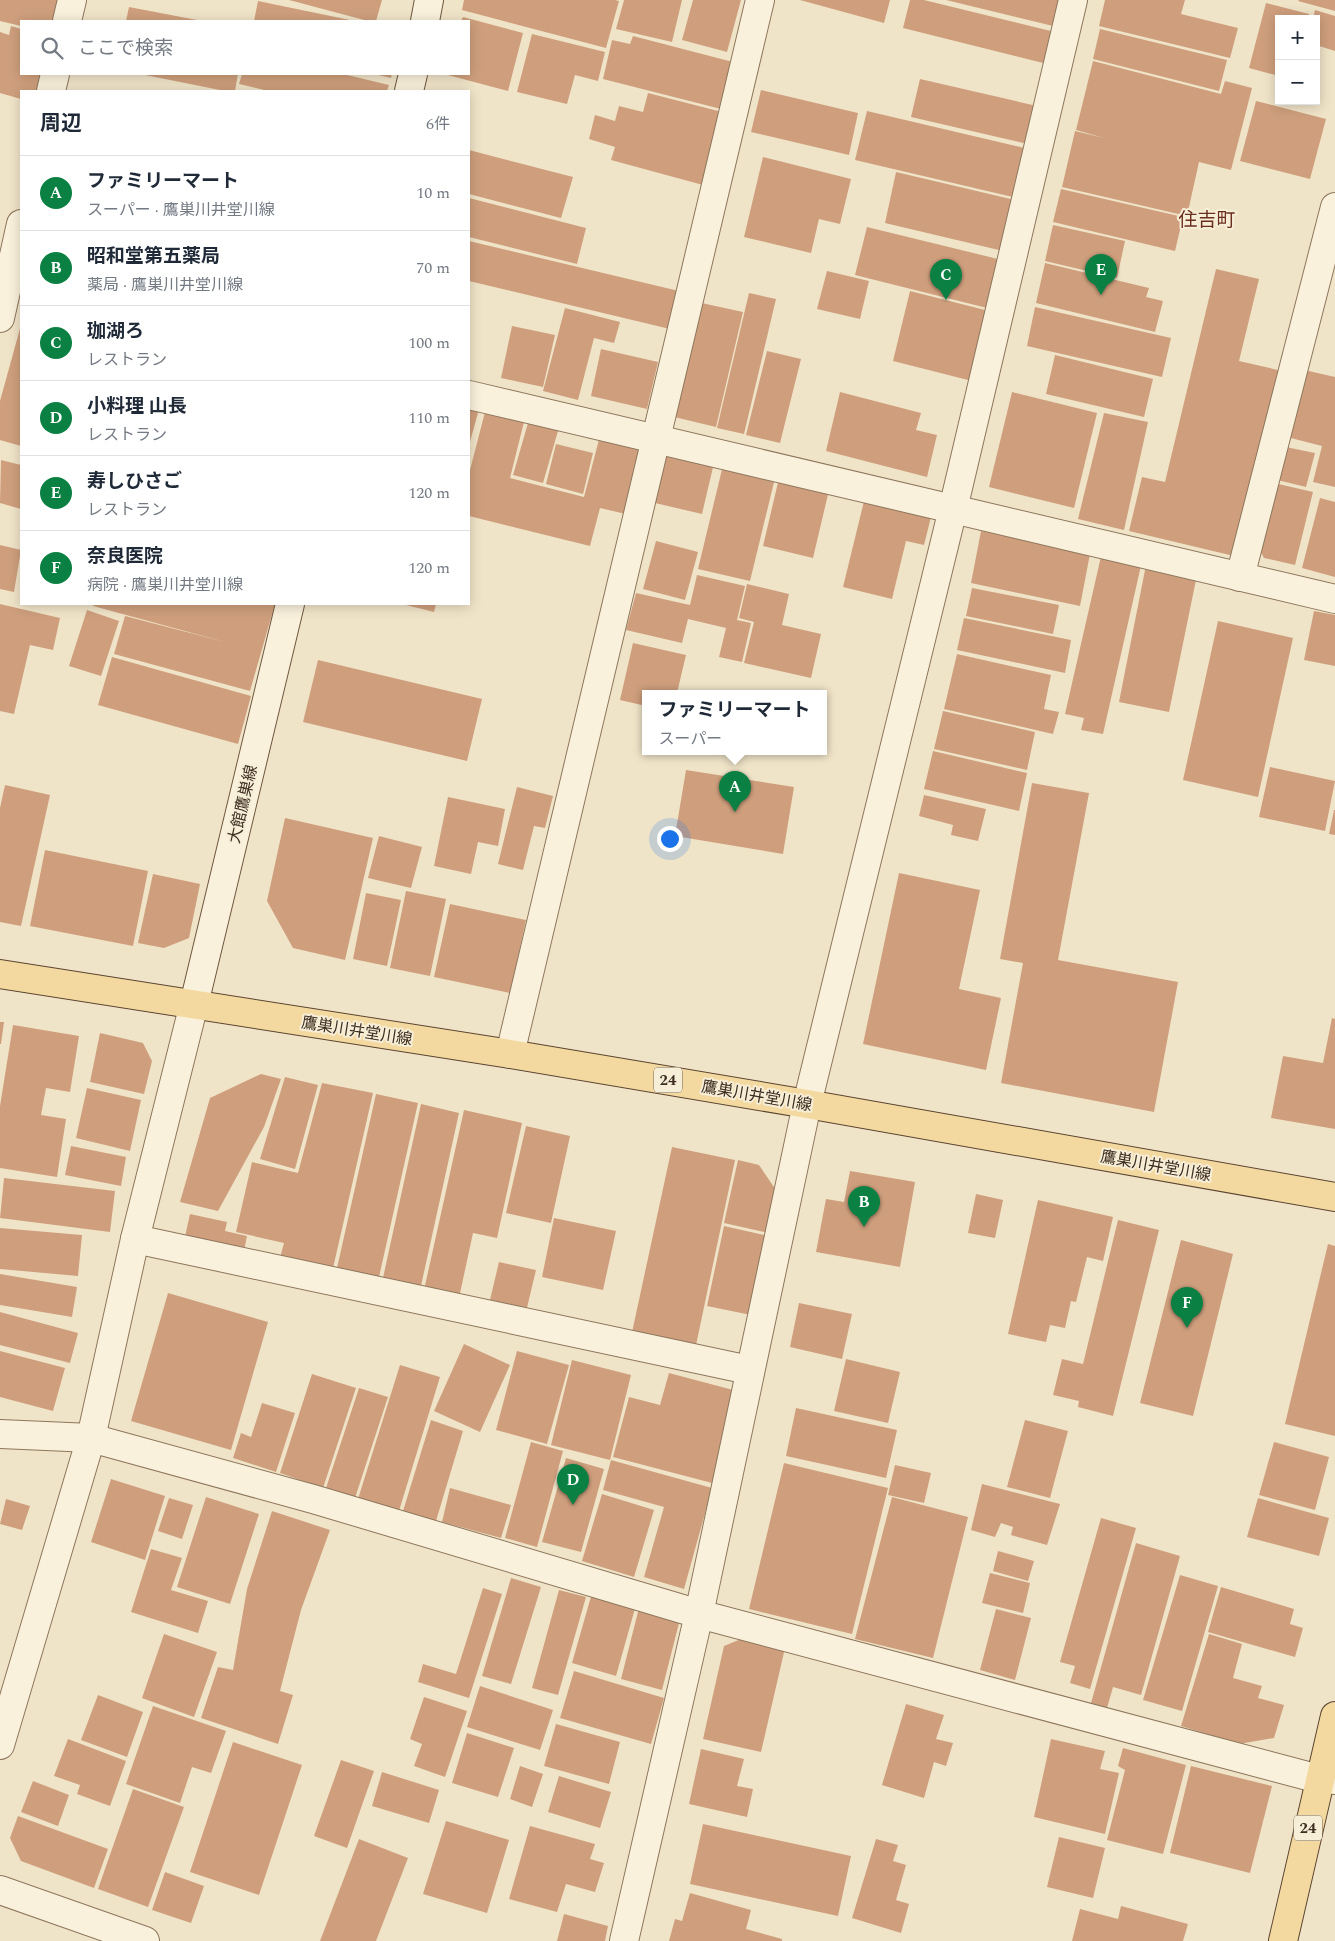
<!DOCTYPE html>
<html lang="ja">
<meta charset="utf-8">
<style>
:root{--surface:#fff;--page:#f2f2f3;--text:#1f2937;--muted:#747a83;--line:#e0e1e3;--accent:#0b8043}
body{margin:0;font-family:Spectral,"Noto Sans JP",serif;background:var(--page);color:var(--text)}
.controls{position:absolute;right:15px;top:15px;display:grid;overflow:hidden;border-radius:0px;box-shadow:0 2px 12px #0003}
.controls button{width:45px;height:45px;display:grid;place-items:center;padding:0;border:0;border-bottom:1px solid var(--line);background:var(--surface);color:var(--text);font:25px sans-serif}
.you{position:absolute;left:669px;top:838px;width:18px;height:18px;margin:-12px;border:4px solid #fff;border-radius:50%;background:#1a73e8;box-shadow:0 0 0 8px #1a73e833}
.badge{display:grid;place-items:center;width:32px;height:32px;border-radius:50%;background:var(--accent);color:#fff;font-size:16px;font-weight:700}
.pin{position:absolute;translate:-50% -41px;filter:drop-shadow(0 1px 2px #0008)}
.pin::after{content:'';position:absolute;top:26px;width:18px;height:15px;background:inherit;clip-path:polygon(0 0,100% 0,50% 100%)}
.popup{position:absolute;left:642px;top:690px;width:185px;height:65px;box-sizing:border-box;display:grid;place-content:center;border-radius:0px;background:var(--surface);filter:drop-shadow(0 1px 4px #0005);font-size:16px;white-space:nowrap;color:var(--muted)}
.popup b{font-size:19px;color:var(--text)}
.popup::after{content:'';position:absolute;left:50%;top:100%;margin-left:-10px;border:10px solid transparent;border-top-color:var(--surface)}
.list{margin:0;padding:0;list-style:none}
h2{display:flex;justify-content:space-between;align-items:center;height:65px;margin:0;padding:0 20px;font-size:21px}
h2 small{font-size:16px;font-weight:400;color:var(--muted)}
.list li{display:grid;grid-template-columns:32px 1fr auto;gap:15px;align-items:center;box-sizing:border-box;height:75px;padding:0 20px;border-top:1px solid var(--line)}
.list b{display:block;font-size:19px;white-space:nowrap}
.list p{margin:0;font-size:16px;white-space:nowrap;color:var(--muted)}
.list em{font-size:16px;font-style:normal;color:var(--muted)}
.icon{flex:none;width:28px;height:28px;fill:none;stroke:currentColor;stroke-width:2;stroke-linecap:round;stroke-linejoin:round}
.map{position:relative;flex:none;width:1335px;height:1941px;overflow:hidden}
.search{position:absolute;background:var(--surface);box-shadow:0 2px 12px #0003;left:20px;top:20px;width:450px;height:55px;display:flex;align-items:center;gap:12px;box-sizing:border-box;padding:0 18px;border-radius:0px;color:var(--muted);font-size:19px}
.panel{position:absolute;background:var(--surface);box-shadow:0 2px 12px #0003;left:20px;top:90px;width:450px;height:515px;border-radius:0px}
.map>svg:first-child{display:block}
.building{fill:#cf9f7d}
.lines{fill:none;stroke-linecap:round;stroke-linejoin:round}
.minor-casing{stroke:#8d765c;stroke-width:30}
.tertiary-casing{stroke:#8d765c;stroke-width:30}
.secondary-casing{stroke:#6f573f;stroke-width:30}
.primary-casing{stroke:#5b4430;stroke-width:30}
.minor{stroke:#faf1dc;stroke-width:28}
.tertiary{stroke:#faf1dc;stroke-width:28}
.secondary{stroke:#faf1dc;stroke-width:28}
.primary{stroke:#f3d9a0;stroke-width:28}
.labels{text-anchor:middle;stroke-width:4;stroke-linejoin:round;paint-order:stroke}
.shield{fill:#f7eed8;stroke:#756857;stroke-width:1}
.shield-label{font-size:15px;font-weight:bold;fill:#3d2e20}
.street-label{font-size:16px;fill:#3d2e20;stroke:#f7eed8}
.quarter-label{font-size:19px;fill:#6b2e1e;stroke:#f7eed8}
</style>
<div class="map">
<svg width="1335" height="1941" viewBox="0 0 1335 1941">
<rect width="100%" height="100%" fill="#f0e4c8"/>
<g class="building">
<polygon points="0,0 60,0 55,21 21,21 21,26 0,21"/>
<polygon points="289,0 382,0 376,21 368,21"/>
<polygon points="464,0 615,0 619,1 606,48 462,10"/>
<polygon points="624,0 682,0 672,42 616,29"/>
<polygon points="693,0 741,0 727,52 682,40"/>
<polygon points="800,0 890,0 884,23"/>
<polygon points="910,0 924,0 1055,32 1047,64 903,28"/>
<polygon points="946,0 1059,0 1053,26"/>
<polygon points="1105,0 1185,0 1181,14 1238,28 1230,58 1099,26"/>
<polygon points="1335,0 1335,11 1298,1 1299,0"/>
<polygon points="258,1 350,20 350,21 254,21"/>
<polygon points="1266,3 1309,14 1308,19 1279,19 1279,76 1249,68"/>
<polygon points="129,7 197,20 197,21 126,21"/>
<polygon points="1315,10 1335,16 1335,51 1316,45 1316,19 1313,19"/>
<polygon points="463,17 523,33 508,91 444,74 469,74 469,21 461,21"/>
<polygon points="11,26 21,29 21,74 48,74 44,91 21,91 21,99 0,93 0,32 9,35"/>
<polygon points="1100,29 1227,60 1219,91 1093,59"/>
<polygon points="532,34 605,52 598,81 575,75 567,104 517,92"/>
<polygon points="633,36 733,62 721,109 603,79 612,40 630,44"/>
<polygon points="1093,61 1221,94 1225,81 1252,88 1231,170 1199,162 1187,216 1062,187 1075,131 1104,138 1076,130"/>
<polygon points="140,74 238,74 235,91 225,91"/>
<polygon points="242,74 343,74 389,85 387,91 268,91 239,84"/>
<polygon points="374,74 392,74 391,78"/>
<polygon points="920,79 1037,106 1028,144 911,117"/>
<polygon points="761,90 858,113 849,155 751,132"/>
<polygon points="648,93 722,112 703,185 611,160 615,147 589,139 595,115 615,121 619,106 643,112"/>
<polygon points="1256,101 1326,119 1310,179 1240,161"/>
<polygon points="867,111 1029,149 1017,198 855,160"/>
<polygon points="469,150 573,177 561,218 469,194"/>
<polygon points="763,157 851,179 840,224 819,219 811,253 744,237"/>
<polygon points="896,172 1015,200 1003,251 885,223"/>
<polygon points="1061,189 1183,217 1175,251 1053,222"/>
<polygon points="469,198 586,228 577,264 469,237"/>
<polygon points="1053,225 1125,241 1117,278 1045,261"/>
<polygon points="867,227 1002,260 991,309 855,275"/>
<polygon points="469,241 683,292 674,330 469,281"/>
<polygon points="1045,263 1149,288 1146,297 1163,301 1155,332 1036,303"/>
<polygon points="1216,269 1259,279 1239,361 1278,370 1234,556 1129,531 1142,477 1165,482"/>
<polygon points="827,271 869,281 860,319 817,309"/>
<polygon points="910,291 989,311 972,381 893,361"/>
<polygon points="749,293 776,299 744,434 717,428"/>
<polygon points="697,302 743,312 716,427 670,416"/>
<polygon points="1035,307 1171,338 1162,377 1027,346"/>
<polygon points="565,308 620,322 614,343 594,338 578,400 543,391"/>
<polygon points="21,325 21,446 0,440 0,401"/>
<polygon points="512,326 555,335 543,387 501,378"/>
<polygon points="601,349 658,362 647,409 591,396"/>
<polygon points="767,351 801,359 780,443 746,435"/>
<polygon points="1055,355 1153,379 1144,417 1046,394"/>
<polygon points="1300,369 1335,377 1335,487 1313,482 1322,446 1283,436"/>
<polygon points="840,392 921,413 916,430 937,435 927,477 826,451"/>
<polygon points="1012,392 1097,413 1074,508 989,487"/>
<polygon points="469,403 480,406 469,445"/>
<polygon points="486,408 525,418 510,478 584,497 602,428 649,440 630,515 600,508 590,546 469,516 469,474"/>
<polygon points="1104,413 1148,422 1124,530 1078,519"/>
<polygon points="530,416 560,424 543,483 513,475"/>
<polygon points="556,444 593,453 583,494 546,484"/>
<polygon points="1281,446 1315,453 1306,487 1273,479"/>
<polygon points="667,451 714,463 702,514 655,503"/>
<polygon points="1,460 21,465 21,509 0,503"/>
<polygon points="724,461 776,474 750,581 698,569"/>
<polygon points="780,474 830,486 813,558 763,546"/>
<polygon points="1274,483 1313,492 1295,565 1264,558 1258,547"/>
<polygon points="865,497 932,513 924,545 906,541 892,599 843,587"/>
<polygon points="1320,498 1335,502 1335,577 1302,568"/>
<polygon points="981,531 1090,554 1080,606 971,583"/>
<polygon points="656,541 698,552 685,600 643,589"/>
<polygon points="0,545 21,550 14,592 0,589"/>
<polygon points="1102,552 1142,561 1103,734 1081,730 1084,718 1065,714"/>
<polygon points="1146,565 1197,575 1169,712 1119,702"/>
<polygon points="697,575 745,586 737,620 751,623 742,662 719,657 726,628 688,619 682,643 626,630 636,593 690,605"/>
<polygon points="747,584 789,594 782,625 821,634 811,678 744,663 754,622 739,618"/>
<polygon points="972,588 1059,605 1053,634 966,616"/>
<polygon points="0,604 60,618 53,650 30,645 14,714 0,711"/>
<polygon points="94,604 275,604 250,691 114,654 125,616 229,643 93,606"/>
<polygon points="402,604 436,604 434,612"/>
<polygon points="87,610 119,621 101,676 69,666"/>
<polygon points="1314,611 1335,615 1335,666 1304,660"/>
<polygon points="964,618 1071,640 1065,673 957,650"/>
<polygon points="1218,621 1293,638 1258,797 1183,780"/>
<polygon points="633,643 686,655 677,693 646,693 646,706 620,700"/>
<polygon points="957,654 1051,675 1044,709 1059,712 1053,734 944,709"/>
<polygon points="112,657 251,696 238,744 98,705"/>
<polygon points="318,660 482,699 467,761 303,722"/>
<polygon points="943,711 1035,732 1027,770 934,749"/>
<polygon points="933,751 1027,773 1019,811 924,789"/>
<polygon points="1270,767 1335,781 1325,831 1259,817"/>
<polygon points="686,770 794,787 783,854 675,836"/>
<polygon points="1032,783 1089,793 1058,960 1178,982 1154,1112 1001,1083 1023,963 1000,959"/>
<polygon points="5,785 50,795 21,926 0,922 0,808"/>
<polygon points="517,787 553,796 545,828 534,826 523,870 498,864"/>
<polygon points="924,795 986,809 978,841 951,835 953,825 919,816"/>
<polygon points="448,797 505,809 498,846 478,842 471,874 434,866"/>
<polygon points="1334,810 1335,810 1335,835 1329,834"/>
<polygon points="285,818 373,838 345,960 293,948 267,901"/>
<polygon points="379,836 422,847 411,888 368,878"/>
<polygon points="45,850 148,871 133,946 30,926"/>
<polygon points="899,873 980,890 959,989 1001,998 986,1070 863,1044"/>
<polygon points="153,874 200,884 189,938 164,948 138,943"/>
<polygon points="406,891 446,899 430,976 390,968"/>
<polygon points="366,893 401,900 387,966 353,959"/>
<polygon points="450,904 526,920 510,993 434,977"/>
<polygon points="1332,1018 1335,1019 1335,1129 1271,1118 1283,1056 1323,1063"/>
<polygon points="0,1022 4,1022 1,1044 0,1044"/>
<polygon points="13,1025 79,1036 70,1092 46,1088 41,1115 66,1119 57,1177 0,1168 0,1106"/>
<polygon points="100,1033 143,1043 152,1061 144,1094 90,1082"/>
<polygon points="261,1074 281,1079 264,1127 218,1211 180,1202 210,1098"/>
<polygon points="285,1077 318,1085 295,1169 260,1159"/>
<polygon points="322,1083 373,1093 331,1277 278,1265 284,1243 236,1232 252,1162 298,1173"/>
<polygon points="87,1088 141,1100 130,1151 76,1138"/>
<polygon points="376,1094 418,1103 377,1286 335,1277"/>
<polygon points="421,1104 459,1113 419,1295 381,1287"/>
<polygon points="464,1110 522,1123 497,1238 473,1233 459,1298 424,1290"/>
<polygon points="526,1126 570,1136 551,1223 506,1213"/>
<polygon points="71,1146 126,1157 121,1186 65,1175"/>
<polygon points="672,1147 735,1160 695,1350 631,1337"/>
<polygon points="738,1160 759,1165 778,1193 769,1233 724,1223"/>
<polygon points="850,1171 915,1182 900,1267 816,1252 826,1199 844,1202"/>
<polygon points="4,1178 115,1191 110,1232 0,1218"/>
<polygon points="976,1194 1003,1200 995,1238 968,1233"/>
<polygon points="1038,1200 1113,1217 1103,1261 1087,1257 1076,1302 1071,1301 1065,1328 1050,1325 1046,1342 1008,1334"/>
<polygon points="190,1214 227,1222 225,1231 247,1236 243,1256 184,1241"/>
<polygon points="554,1218 616,1231 603,1290 542,1277"/>
<polygon points="1118,1220 1159,1230 1113,1416 1078,1407 1079,1401 1053,1395 1062,1359 1083,1364"/>
<polygon points="724,1226 769,1236 751,1315 707,1306"/>
<polygon points="0,1228 82,1235 78,1276 0,1269"/>
<polygon points="1181,1240 1233,1254 1193,1416 1140,1403"/>
<polygon points="1328,1244 1335,1246 1335,1436 1285,1424"/>
<polygon points="499,1262 536,1270 526,1312 489,1304"/>
<polygon points="0,1274 77,1287 72,1317 0,1305"/>
<polygon points="168,1293 268,1322 231,1450 131,1421"/>
<polygon points="799,1303 852,1314 842,1359 790,1347"/>
<polygon points="0,1312 78,1333 70,1363 0,1345"/>
<polygon points="464,1344 510,1365 480,1432 434,1411"/>
<polygon points="0,1351 65,1368 53,1411 0,1397"/>
<polygon points="517,1351 569,1365 547,1444 496,1430"/>
<polygon points="846,1359 900,1372 888,1423 834,1411"/>
<polygon points="572,1360 631,1375 610,1460 551,1445"/>
<polygon points="400,1365 440,1377 399,1511 358,1499"/>
<polygon points="669,1373 737,1391 712,1483 613,1457 629,1397 660,1405"/>
<polygon points="312,1374 356,1388 323,1488 280,1473"/>
<polygon points="359,1388 388,1397 355,1498 326,1488"/>
<polygon points="262,1403 295,1413 276,1472 233,1458 241,1433 251,1437"/>
<polygon points="796,1408 897,1430 886,1478 786,1456"/>
<polygon points="431,1420 463,1431 436,1521 403,1511"/>
<polygon points="1025,1420 1068,1431 1050,1498 1007,1487"/>
<polygon points="531,1442 563,1451 537,1547 505,1538"/>
<polygon points="1274,1442 1329,1457 1315,1510 1259,1495"/>
<polygon points="566,1458 604,1469 581,1552 542,1542"/>
<polygon points="611,1460 712,1488 684,1589 644,1577 664,1507 603,1490"/>
<polygon points="784,1463 888,1488 852,1634 749,1609"/>
<polygon points="895,1465 931,1473 924,1503 888,1495"/>
<polygon points="111,1479 165,1496 145,1560 91,1542"/>
<polygon points="982,1484 1060,1504 1047,1545 1011,1535 1013,1527 1001,1523 995,1537 971,1530"/>
<polygon points="450,1488 511,1505 501,1538 442,1522"/>
<polygon points="602,1494 654,1510 634,1577 582,1561"/>
<polygon points="206,1497 259,1514 230,1604 177,1587"/>
<polygon points="892,1497 968,1517 933,1658 855,1639"/>
<polygon points="169,1498 193,1505 182,1539 158,1531"/>
<polygon points="1258,1498 1329,1518 1319,1556 1247,1537"/>
<polygon points="6,1499 30,1506 22,1530 0,1524"/>
<polygon points="272,1511 330,1530 301,1610 280,1691 293,1695 278,1744 201,1718 218,1667 233,1670 247,1589"/>
<polygon points="1101,1518 1136,1528 1090,1689 1070,1683 1075,1666 1060,1662"/>
<polygon points="1136,1543 1180,1556 1141,1695 1113,1687 1107,1708 1091,1703"/>
<polygon points="151,1549 182,1558 171,1590 208,1601 198,1633 131,1612"/>
<polygon points="998,1551 1034,1561 1028,1581 993,1571"/>
<polygon points="990,1573 1030,1583 1023,1613 982,1603"/>
<polygon points="1180,1575 1218,1586 1182,1711 1143,1700"/>
<polygon points="511,1578 541,1587 511,1684 482,1676"/>
<polygon points="1221,1587 1294,1609 1290,1624 1303,1628 1295,1657 1208,1632"/>
<polygon points="483,1588 502,1594 469,1698 418,1682 423,1664 456,1674"/>
<polygon points="559,1590 586,1597 558,1695 532,1688"/>
<polygon points="592,1593 636,1605 616,1676 572,1663"/>
<polygon points="640,1604 667,1611 679,1623 662,1690 621,1679"/>
<polygon points="996,1609 1031,1618 1015,1680 980,1670"/>
<polygon points="164,1634 217,1652 194,1717 142,1698"/>
<polygon points="1209,1634 1242,1644 1233,1678 1262,1686 1258,1698 1284,1705 1274,1738 1239,1744 1181,1726"/>
<polygon points="741,1639 785,1648 761,1752 703,1739 724,1646"/>
<polygon points="574,1671 664,1698 651,1744 560,1718"/>
<polygon points="480,1686 553,1710 540,1750 467,1727"/>
<polygon points="98,1695 143,1712 127,1757 81,1740"/>
<polygon points="424,1697 467,1711 445,1777 414,1766 422,1744 410,1739"/>
<polygon points="906,1704 944,1715 936,1739 953,1743 946,1766 934,1762 924,1798 882,1785"/>
<polygon points="153,1706 226,1731 211,1773 192,1767 180,1803 126,1784"/>
<polygon points="556,1724 620,1742 609,1784 544,1766"/>
<polygon points="467,1733 514,1748 498,1797 452,1783"/>
<polygon points="68,1739 126,1761 110,1806 77,1794 80,1785 54,1776"/>
<polygon points="1051,1739 1105,1751 1100,1769 1119,1773 1105,1834 1034,1817"/>
<polygon points="233,1742 302,1765 259,1895 190,1872"/>
<polygon points="1123,1748 1186,1765 1163,1854 1107,1840 1125,1770 1118,1766"/>
<polygon points="701,1749 744,1759 737,1786 753,1789 747,1817 689,1804"/>
<polygon points="341,1760 374,1771 347,1848 314,1836"/>
<polygon points="520,1766 543,1774 532,1807 510,1799"/>
<polygon points="1191,1766 1272,1786 1250,1873 1170,1853"/>
<polygon points="382,1772 439,1790 429,1823 372,1806"/>
<polygon points="559,1776 611,1792 600,1828 548,1812"/>
<polygon points="33,1781 69,1795 58,1826 21,1812"/>
<polygon points="133,1789 184,1807 148,1907 98,1889"/>
<polygon points="18,1816 108,1849 94,1888 21,1861 10,1838"/>
<polygon points="446,1821 509,1840 487,1913 423,1894"/>
<polygon points="703,1824 851,1856 838,1916 690,1884"/>
<polygon points="530,1826 595,1844 590,1859 604,1863 595,1892 566,1884 557,1912 509,1899"/>
<polygon points="1059,1837 1105,1848 1093,1898 1047,1887"/>
<polygon points="359,1839 408,1858 376,1941 320,1941"/>
<polygon points="876,1839 898,1845 893,1861 906,1865 896,1900 909,1904 901,1933 852,1918"/>
<polygon points="165,1872 204,1886 191,1923 152,1910"/>
<polygon points="690,1893 751,1910 746,1929 782,1939 782,1941 669,1941 675,1919 682,1921"/>
<polygon points="1121,1906 1188,1924 1183,1941 1072,1941 1080,1909 1118,1919"/>
<polygon points="564,1914 608,1926 605,1941 557,1941"/>
</g>
<g class="lines">
<g class="minor-casing">
<g id="minor">
<polyline points="67,21 72,0"/>
<polyline points="51,91 55,74"/>
<polyline points="0,318 21,224"/>
<polyline points="469,395 1335,599"/>
<polyline points="1240,577 1335,207"/>
<polyline points="510,1054 760,0"/>
<polyline points="135,1239 749,1370"/>
<polyline points="0,1434 91,1438 313,1499 699,1614 1319,1779 1335,1780"/>
<polyline points="0,1890 145,1941"/>
<polyline points="624,1941 699,1614 807,1104 953,509 1073,0"/>
</g>
</g>
<g class="tertiary-casing">
<polyline id="tertiary" points="0,1745 91,1438 135,1239 194,1004"/>
</g>
<g class="secondary-casing">
<g id="secondary">
<polyline points="425,21 429,0"/>
<polyline points="409,91 413,74"/>
<polyline points="194,1004 290,604"/>
</g>
</g>
<g class="primary-casing">
<g id="primary">
<polyline points="0,974 510,1054 807,1104 1335,1197"/>
<polyline points="1283,1941 1335,1716"/>
</g>
</g>
<use href="#minor" class="minor"/>
<use href="#tertiary" class="tertiary"/>
<use href="#secondary" class="secondary"/>
<use href="#primary" class="primary"/>
</g>
<g class="labels">
<g class="shield">
<rect x="654" y="1067.5" width="28" height="25" rx="4"/>
<rect x="1294" y="1815.5" width="28" height="25" rx="4"/>
</g>
<g class="shield-label">
<text x="668" y="1085">24</text>
<text x="1308" y="1833">24</text>
</g>
<g class="street-label">
<text transform="translate(242 804) rotate(-77)" y="6">大館鷹巣線</text>
<text transform="translate(357 1030) rotate(9)" y="6">鷹巣川井堂川線</text>
<text transform="translate(757 1095) rotate(10)" y="6">鷹巣川井堂川線</text>
<text transform="translate(1156 1165) rotate(10)" y="6">鷹巣川井堂川線</text>
</g>
<g class="quarter-label">
<text x="1207" y="226">住吉町</text>
</g>
</g>
</svg>
<div class="controls">
<button>+</button>
<button>−</button>
</div>
<div class="you"></div>
<div class="pin badge" style="left:735px;top:812px">A</div>
<div class="popup"><b>ファミリーマート</b>スーパー</div>
<div class="pin badge" style="left:864px;top:1227px">B</div>
<div class="pin badge" style="left:946px;top:300px">C</div>
<div class="pin badge" style="left:573px;top:1505px">D</div>
<div class="pin badge" style="left:1101px;top:295px">E</div>
<div class="pin badge" style="left:1187px;top:1328px">F</div>
<div class="search"><svg class="icon" aria-label="search" viewBox="0 0 24 24"><circle cx="10" cy="10" r="6"/><path d="M15 15l6 6"/></svg>ここで検索</div>
<section class="panel">
<h2>周辺<small>6件</small></h2>
<ul class="list">
<li><span class="badge">A</span><div><b>ファミリーマート</b><p>スーパー · 鷹巣川井堂川線</p></div><em>10 m</em></li>
<li><span class="badge">B</span><div><b>昭和堂第五薬局</b><p>薬局 · 鷹巣川井堂川線</p></div><em>70 m</em></li>
<li><span class="badge">C</span><div><b>珈湖ろ</b><p>レストラン</p></div><em>100 m</em></li>
<li><span class="badge">D</span><div><b>小料理 山長</b><p>レストラン</p></div><em>110 m</em></li>
<li><span class="badge">E</span><div><b>寿しひさご</b><p>レストラン</p></div><em>120 m</em></li>
<li><span class="badge">F</span><div><b>奈良医院</b><p>病院 · 鷹巣川井堂川線</p></div><em>120 m</em></li>
</ul>
</section>
</div>
